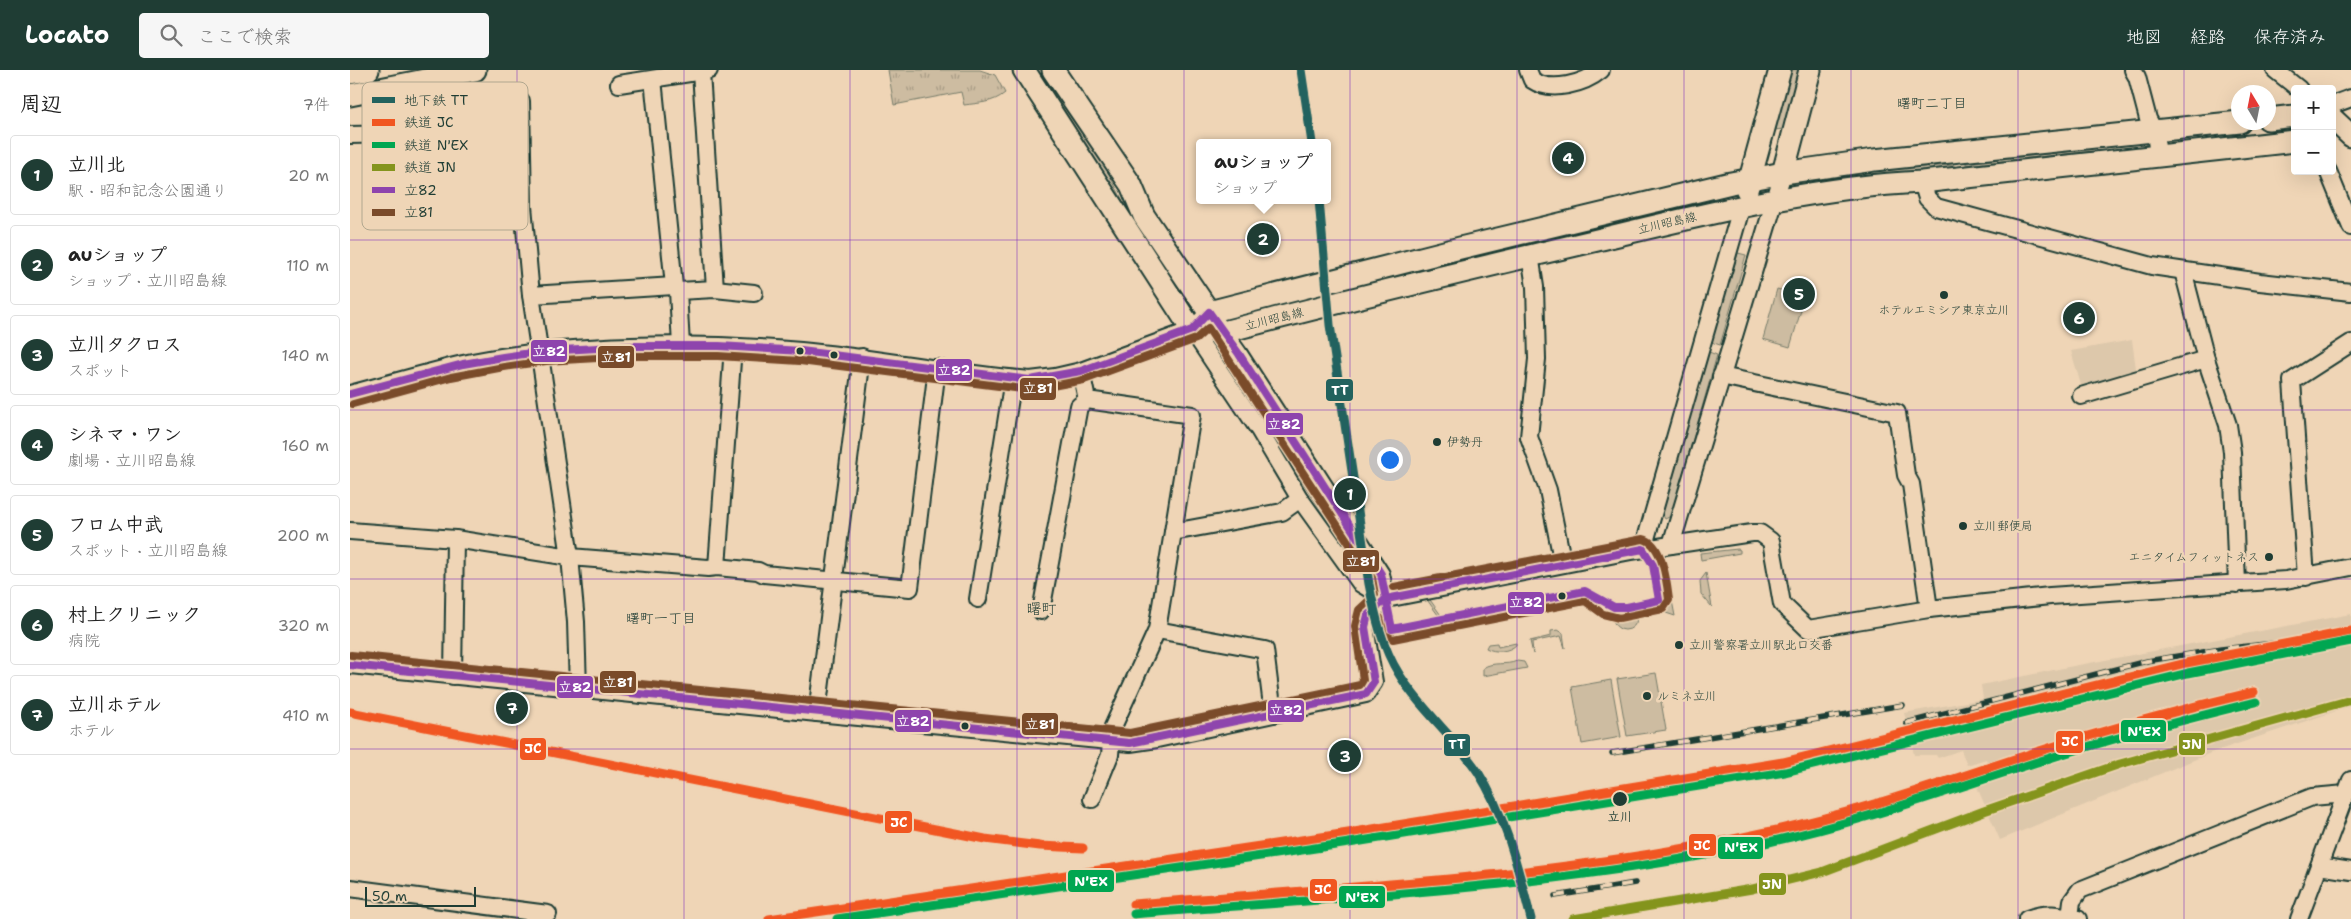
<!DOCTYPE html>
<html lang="ja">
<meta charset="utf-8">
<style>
:root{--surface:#fff;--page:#f6f6f6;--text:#222;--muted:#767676;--line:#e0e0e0;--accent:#1f3d34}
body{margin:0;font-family:"Shantell Sans","Klee One",sans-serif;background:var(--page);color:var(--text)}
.controls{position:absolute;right:15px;top:15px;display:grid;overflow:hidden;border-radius:5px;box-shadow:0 5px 20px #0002}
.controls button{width:45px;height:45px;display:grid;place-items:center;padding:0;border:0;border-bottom:1px solid var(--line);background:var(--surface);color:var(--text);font:25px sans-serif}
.compass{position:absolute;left:1881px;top:15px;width:45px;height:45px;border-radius:50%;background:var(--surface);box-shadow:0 5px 20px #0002;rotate:350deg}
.scale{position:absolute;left:15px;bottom:12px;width:111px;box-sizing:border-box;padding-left:5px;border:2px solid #1f3d34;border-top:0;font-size:14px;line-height:18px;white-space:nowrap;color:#1f3d34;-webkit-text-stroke:4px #efd5b6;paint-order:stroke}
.you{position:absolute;left:1039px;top:389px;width:18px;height:18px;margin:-12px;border:4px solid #fff;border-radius:50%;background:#1a73e8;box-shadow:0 0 0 8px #1a73e833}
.badge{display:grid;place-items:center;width:32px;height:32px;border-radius:50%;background:var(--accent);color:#fff;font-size:16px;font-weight:700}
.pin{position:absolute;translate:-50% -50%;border:2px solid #fff;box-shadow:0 1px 5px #0006}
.popup{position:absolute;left:846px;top:69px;width:135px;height:65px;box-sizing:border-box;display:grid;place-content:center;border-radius:5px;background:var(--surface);filter:drop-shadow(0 1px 4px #0005);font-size:16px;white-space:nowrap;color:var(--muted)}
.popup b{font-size:19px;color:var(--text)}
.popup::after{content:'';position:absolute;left:50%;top:100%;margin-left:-10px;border:10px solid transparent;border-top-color:var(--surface)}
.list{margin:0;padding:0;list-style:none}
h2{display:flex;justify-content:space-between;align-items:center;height:65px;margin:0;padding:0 20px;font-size:21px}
h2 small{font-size:16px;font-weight:400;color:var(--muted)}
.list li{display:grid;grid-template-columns:32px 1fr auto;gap:15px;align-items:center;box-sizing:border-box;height:80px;margin:0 10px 10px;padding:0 10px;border:1px solid var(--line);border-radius:5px}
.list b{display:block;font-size:19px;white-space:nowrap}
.list p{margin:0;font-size:16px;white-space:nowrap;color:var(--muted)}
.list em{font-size:16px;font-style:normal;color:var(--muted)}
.icon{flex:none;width:28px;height:28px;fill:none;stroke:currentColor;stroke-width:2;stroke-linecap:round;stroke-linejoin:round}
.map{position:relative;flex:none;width:2001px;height:849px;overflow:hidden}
header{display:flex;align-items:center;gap:30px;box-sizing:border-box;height:70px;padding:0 25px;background:var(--accent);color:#fff}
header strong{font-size:24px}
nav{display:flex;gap:28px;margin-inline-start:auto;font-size:18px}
.search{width:350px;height:45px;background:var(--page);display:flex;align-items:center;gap:12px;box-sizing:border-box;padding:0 18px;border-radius:5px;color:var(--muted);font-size:19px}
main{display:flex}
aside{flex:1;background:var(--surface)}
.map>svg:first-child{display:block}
.built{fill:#ddc8ab}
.grass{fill:#cdbca1;stroke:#767c6a}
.park{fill:url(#park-tufts);stroke:#767c6a}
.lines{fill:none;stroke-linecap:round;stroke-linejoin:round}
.minor-casing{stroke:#1f3d34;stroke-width:20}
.major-casing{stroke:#1f3d34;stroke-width:25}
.minor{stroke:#efd5b6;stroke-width:16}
.major{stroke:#efd5b6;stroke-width:21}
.rail-casing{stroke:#1f3d34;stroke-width:5.5}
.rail{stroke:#efd5b6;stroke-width:4;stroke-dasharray:11;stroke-linecap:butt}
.bus-1-casing{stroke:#efd5b6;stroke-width:11}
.bus-2-casing{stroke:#efd5b6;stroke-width:11}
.bus-1{stroke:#8e44ad;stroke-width:8}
.bus-2{stroke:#7a4b2a;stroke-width:8}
.rail-1-casing{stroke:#efd5b6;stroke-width:12}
.rail-2-casing{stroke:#efd5b6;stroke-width:12}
.rail-3-casing{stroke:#efd5b6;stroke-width:12}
.rail-1{stroke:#f15620;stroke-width:9}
.rail-2{stroke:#00a651;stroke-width:9}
.rail-3{stroke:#84941d;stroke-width:9}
.metro-1-casing{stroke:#efd5b6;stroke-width:12}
.metro-1{stroke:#22625e;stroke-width:9}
.grid{fill:none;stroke:#7b2cbf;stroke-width:1;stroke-opacity:0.55}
.poi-dot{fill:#1f3d34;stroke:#efd5b6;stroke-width:2}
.labels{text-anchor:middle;stroke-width:5;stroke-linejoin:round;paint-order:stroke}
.street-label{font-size:12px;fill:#1f3d34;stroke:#efd5b6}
.poi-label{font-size:12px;fill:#1f3d34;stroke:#efd5b6;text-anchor:start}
.stop-label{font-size:12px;font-weight:bold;fill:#1f3d34;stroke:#efd5b6}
.neighbourhood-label{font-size:14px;fill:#1f3d34;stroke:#efd5b6}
.quarter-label{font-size:15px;fill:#1f3d34;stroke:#efd5b6}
.key{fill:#efd5b6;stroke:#b1a78f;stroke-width:1}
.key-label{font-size:14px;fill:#1f3d34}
.line-badge{stroke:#efd5b6;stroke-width:2}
.badge-label{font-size:14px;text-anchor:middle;font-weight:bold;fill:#fff}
</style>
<header>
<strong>Locato</strong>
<div class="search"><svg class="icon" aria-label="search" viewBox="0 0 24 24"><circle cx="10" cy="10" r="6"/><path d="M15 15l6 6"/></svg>ここで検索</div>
<nav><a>地図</a><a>経路</a><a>保存済み</a></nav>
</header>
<main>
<aside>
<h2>周辺<small>7件</small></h2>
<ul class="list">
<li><span class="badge">1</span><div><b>立川北</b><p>駅 · 昭和記念公園通り</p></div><em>20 m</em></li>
<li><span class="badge">2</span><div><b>auショップ</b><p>ショップ · 立川昭島線</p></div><em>110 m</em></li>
<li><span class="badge">3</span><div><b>立川タクロス</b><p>スポット</p></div><em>140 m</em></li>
<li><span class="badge">4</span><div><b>シネマ・ワン</b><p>劇場 · 立川昭島線</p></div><em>160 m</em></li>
<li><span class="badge">5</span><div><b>フロム中武</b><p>スポット · 立川昭島線</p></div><em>200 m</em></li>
<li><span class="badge">6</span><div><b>村上クリニック</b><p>病院</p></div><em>320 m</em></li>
<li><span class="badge">7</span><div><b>立川ホテル</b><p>ホテル</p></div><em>410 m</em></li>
</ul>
</aside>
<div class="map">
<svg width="2001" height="849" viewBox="0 0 2001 849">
<defs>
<pattern id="park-tufts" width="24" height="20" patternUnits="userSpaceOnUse" patternTransform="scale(1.25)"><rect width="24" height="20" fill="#cdbca1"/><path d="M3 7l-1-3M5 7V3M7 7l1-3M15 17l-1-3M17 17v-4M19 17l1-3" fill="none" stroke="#a69a84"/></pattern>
</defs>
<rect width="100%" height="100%" fill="#efd5b6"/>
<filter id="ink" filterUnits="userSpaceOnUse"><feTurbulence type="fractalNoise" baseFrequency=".02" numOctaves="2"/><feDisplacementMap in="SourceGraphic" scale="10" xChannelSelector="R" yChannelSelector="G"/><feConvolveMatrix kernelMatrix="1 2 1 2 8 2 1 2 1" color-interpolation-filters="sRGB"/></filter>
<g filter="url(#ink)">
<g class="built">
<polygon points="1782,270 1787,306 1733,322 1721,281"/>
<polygon points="2001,544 2001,636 1863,682 1650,770 1620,701 1638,695 1636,689 1617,695 1611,680 1588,688 1586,685 1564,685 1561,670 1621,654 1620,649 1560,664 1554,643 1633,629 1631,615 1718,597"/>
</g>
<g class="grass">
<polygon points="688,0 692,0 757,100 787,158 760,119"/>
<polygon points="1439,0 1448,0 1434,59 1424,60"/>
<polygon points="1785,77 1786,79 1752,83 1723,83 1616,95 1616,93 1723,81 1752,81"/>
<polygon points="1604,95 1604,97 1461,110 1527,100"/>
<polygon points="1365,129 1368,131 1184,174 1165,177 1177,173 1241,160"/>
<polygon points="1156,179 1157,182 901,244 900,241"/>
<polygon points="1388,183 1396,185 1370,275 1361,272"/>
<polygon points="1427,219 1455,227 1440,277 1413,269"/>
<polygon points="1359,282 1367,285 1321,446 1315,449 1312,443"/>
<polygon points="882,291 1019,504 1014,506 951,410 919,352 880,292"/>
<polygon points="1388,479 1390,480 1390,483 1351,490 1350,483"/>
<polygon points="1356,503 1362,537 1351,524 1350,511"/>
<polygon points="1071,508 1073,520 1098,555 1196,537 1142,548 1143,552 1099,560 1067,516 1066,511"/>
<polygon points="1318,510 1325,546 1316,543 1313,522 1305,514"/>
<circle cx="1275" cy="548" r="12"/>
<polygon points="1208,560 1213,563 1215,578 1211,566 1182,572 1183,584 1180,571 1201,566 1201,561"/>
<path d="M1147,573L1148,577L1166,573V575C1159,582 1145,583 1136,578L1138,574Z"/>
<path d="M1167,591L1174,592L1177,598L1133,606V598C1143,591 1156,596 1167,591Z"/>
<polygon points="1306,603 1316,660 1277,666 1267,609"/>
<polygon points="1261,610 1271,667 1232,674 1222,617"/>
</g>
<path class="park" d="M538,0H630L645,5L655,23C643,33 629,33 614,35L611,22L544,35Z"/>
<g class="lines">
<g class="minor-casing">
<g id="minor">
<path d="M1178,0L1182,10C1201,23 1234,14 1251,0"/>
<polyline points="1783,0 1787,7 1798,49 1805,62 1808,86"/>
<polyline points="1925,0 1949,19"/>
<polyline points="351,2 365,219"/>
<polyline points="303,9 324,216 328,221"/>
<polyline points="269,14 359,0"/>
<polyline points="171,31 173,136 181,225 220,487 226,552 228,619"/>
<polyline points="1982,35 2001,28"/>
<polyline points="0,65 90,63"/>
<polyline points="1978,101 2001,157"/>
<polyline points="1572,112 1577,128 1586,137 1802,196 1910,212 2001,222"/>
<polyline points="1180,185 1185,217 1187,289 1179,367 1198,420 1213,494"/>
<polyline points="1833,201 1856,289 1878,355 1882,382 1887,514"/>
<polyline points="181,225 324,216"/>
<polyline points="842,260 909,360 950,429 1011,514 1036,529 1281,481 1402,463 1410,463 1421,471 1432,534 1458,559 1579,539 1700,526 1936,510 2001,497"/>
<polyline points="331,276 328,221 365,219 404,223"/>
<polyline points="731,301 737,330 842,345 807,560 762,659 760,685 742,729"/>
<polyline points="1371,306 1547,343 1556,405 1561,414 1579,539"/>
<path d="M0,324C38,314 75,303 113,294C216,272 347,272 451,281C528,288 603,304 680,310L705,307L731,301L842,260L859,242L889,284L1031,504L1036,529"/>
<polyline points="1731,326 1856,289"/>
<polyline points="0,461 105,469 220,487 358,498 367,497 408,501 414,504 560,518 587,298"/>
<polyline points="823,462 932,442 950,429"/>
<polyline points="1321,475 1433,103"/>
<polyline points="1293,479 1392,135"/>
<polyline points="367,497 383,277"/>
<polyline points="1956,507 1942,311 2001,273"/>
<polyline points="628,529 663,309"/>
<polyline points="691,541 729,336 737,330"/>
<polyline points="807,560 915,580 923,644"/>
<polyline points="0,595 467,643 780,673 807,669 1016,624 1024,612 1015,557 1018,545 1036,529"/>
<polyline points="103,606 105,469"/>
<polyline points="467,643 512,287"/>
<polyline points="1969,796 2001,801"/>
<polyline points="0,818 198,844"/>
<polyline points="1720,847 1722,831 1730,820 1962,727 1996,724"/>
<path d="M1677,849C1695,842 1709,844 1728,849"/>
<polyline points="1949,849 2001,710"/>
</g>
</g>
<g class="major-casing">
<g id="major">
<path d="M674,0L842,260L873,262C996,230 1119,200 1243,171C1352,145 1460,117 1572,112L1945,71"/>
<polyline points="703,0 781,115 794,146 859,242 1110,178 1381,113 1433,103 1524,90 1890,52"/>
<polyline points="0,3 18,0"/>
<polyline points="0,25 125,0"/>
<polyline points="1982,48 2001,66"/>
<polyline points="1918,49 1945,46"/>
<polyline points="1433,103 1460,0"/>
<polyline points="1397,120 1430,0"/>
</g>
</g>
<use href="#minor" class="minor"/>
<use href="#major" class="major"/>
<g class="rail-casing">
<g id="rail">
<polyline points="1556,653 1797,591 1871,579 1960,569"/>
<polyline points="1262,683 1553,635"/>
<polyline points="1205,826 1285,813"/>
</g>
</g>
<use href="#rail" class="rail"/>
<g class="bus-1-casing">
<g id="bus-1">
<polyline points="0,324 113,294 153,287 195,281 282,276 369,276 451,281 680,310 731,301 842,260 859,242 889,284 1031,504 1036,529"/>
<polygon points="1293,479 1303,495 1309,530 1277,537 1264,537 1235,521 1042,559 1036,529"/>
<polyline points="0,595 780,673 1016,624 1024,612 1015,557 1018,545 1036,529"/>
</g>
</g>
<g class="bus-2-casing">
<g id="bus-2">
<path d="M1030,548L1034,565L1043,569L1235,531L1253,544L1269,548L1313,539L1319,530C1317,514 1313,473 1293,469L1044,517"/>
<polyline points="1,585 780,663 1010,615 1013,610 1005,556 1009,540 1025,525 1022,508 858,258 846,269 734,310 681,320 450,291 368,286 282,286 196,291 154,297 101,307 3,334"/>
</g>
</g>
<use href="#bus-1" class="bus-1"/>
<use href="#bus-2" class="bus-2"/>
<g class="rail-1-casing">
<g id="rail-1">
<polyline points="0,642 635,769 690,776 733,778"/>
<path d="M783,834C995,817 1209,808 1417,762C1506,743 1590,713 1677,685C1751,661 1827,640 1904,622"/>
<polyline points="419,849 998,763 1433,692 1836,593 2001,561"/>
</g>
</g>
<g class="rail-2-casing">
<g id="rail-2">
<path d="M784,844C996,827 1210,818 1419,772C1510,752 1596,721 1684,693C1757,670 1832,650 1906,632"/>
<polyline points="487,849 999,773 1435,702 1838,603 2001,571"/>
</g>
</g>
<g class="rail-3-casing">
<polyline id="rail-3" points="1223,849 1402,819 1472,802 1634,741 1770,694 2001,630"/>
</g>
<use href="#rail-1" class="rail-1"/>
<use href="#rail-2" class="rail-2"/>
<use href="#rail-3" class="rail-3"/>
<g class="metro-1-casing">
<g id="metro-1">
<polyline points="951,0 962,73"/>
<path d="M969,130L980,255L1019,514C1025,545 1032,577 1049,604C1071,640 1105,667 1128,702C1156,746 1168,799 1181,849"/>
</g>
</g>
<use href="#metro-1" class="metro-1"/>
</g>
</g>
<path class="grid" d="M167,0V849M334,0V849M500,0V849M667,0V849M834,0V849M1000,0V849M1167,0V849M1334,0V849M1501,0V849M1668,0V849M1834,0V849M0,170H2001M0,340H2001M0,509H2001M0,679H2001"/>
<g class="poi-dot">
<circle cx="1594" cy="225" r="5"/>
<circle cx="450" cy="281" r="4.5"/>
<circle cx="484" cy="285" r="4.5"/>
<circle cx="1087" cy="372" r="5"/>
<circle cx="1613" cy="456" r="5"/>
<circle cx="1919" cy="487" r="5"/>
<circle cx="1212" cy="526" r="4.5"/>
<circle cx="1329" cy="575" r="5"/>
<circle cx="1297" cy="626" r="5"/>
<circle cx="615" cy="656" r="4.5"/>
<circle cx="1270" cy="729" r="8"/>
</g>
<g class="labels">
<g class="street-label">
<text transform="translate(1317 153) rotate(-13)" y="4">立川昭島線</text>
<text transform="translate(924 249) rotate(-14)" y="4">立川昭島線</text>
</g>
<g class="poi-label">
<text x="1594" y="244" text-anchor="middle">ホテルエミシア東京立川</text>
<text x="1097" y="376">伊勢丹</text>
<text x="1623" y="460">立川郵便局</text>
<text x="1909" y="491" text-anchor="end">エニタイムフィットネス</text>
<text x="1339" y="579">立川警察署立川駅北口交番</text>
<text x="1307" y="630">ルミネ立川</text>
</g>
<g class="stop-label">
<text x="1270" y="751">立川</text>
</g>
<g class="neighbourhood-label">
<text x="1582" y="38">曙町二丁目</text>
<text x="311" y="553">曙町一丁目</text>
</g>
<g class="quarter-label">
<text x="691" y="544">曙町</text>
</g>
</g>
<rect x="12" y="12" width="166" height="148" rx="8" class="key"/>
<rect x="22" y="27" width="23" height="6" fill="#22625e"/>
<rect x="22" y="49" width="23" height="7" fill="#f15620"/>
<rect x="22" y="72" width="23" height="6" fill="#00a651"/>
<rect x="22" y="94" width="23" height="7" fill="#84941d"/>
<rect x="22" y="117" width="23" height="6" fill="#8e44ad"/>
<rect x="22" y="139" width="23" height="7" fill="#7a4b2a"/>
<g class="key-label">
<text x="54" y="35">地下鉄 TT</text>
<text x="54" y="57">鉄道 JC</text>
<text x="54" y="80">鉄道 N'EX</text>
<text x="54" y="102">鉄道 JN</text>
<text x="54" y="125">立82</text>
<text x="54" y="147">立81</text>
</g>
<g class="line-badge">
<rect x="180" y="269" width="38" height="24" rx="5" fill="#8e44ad"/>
<rect x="247" y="275" width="38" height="24" rx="5" fill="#7a4b2a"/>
<rect x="585" y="288" width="38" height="24" rx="5" fill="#8e44ad"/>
<rect x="669" y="307" width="38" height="24" rx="5" fill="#7a4b2a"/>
<rect x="975" y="308" width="29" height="24" rx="5" fill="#22625e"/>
<rect x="915" y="342" width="39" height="24" rx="5" fill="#8e44ad"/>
<rect x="992" y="479" width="38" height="24" rx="5" fill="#7a4b2a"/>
<rect x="1157" y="521" width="38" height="24" rx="5" fill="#8e44ad"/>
<rect x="249" y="600" width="38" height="24" rx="5" fill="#7a4b2a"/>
<rect x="206" y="605" width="38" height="24" rx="5" fill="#8e44ad"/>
<rect x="917" y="629" width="38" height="24" rx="5" fill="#8e44ad"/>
<rect x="544" y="639" width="38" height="24" rx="5" fill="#8e44ad"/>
<rect x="671" y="642" width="38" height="24" rx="5" fill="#7a4b2a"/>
<rect x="1770" y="649" width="47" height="24" rx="5" fill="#00a651"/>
<rect x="1705" y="660" width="29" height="24" rx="5" fill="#f15620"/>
<rect x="1828" y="662" width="28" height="24" rx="5" fill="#84941d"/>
<rect x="1093" y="663" width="28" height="24" rx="5" fill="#22625e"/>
<rect x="169" y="667" width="28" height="24" rx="5" fill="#f15620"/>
<rect x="534" y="740" width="29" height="24" rx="5" fill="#f15620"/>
<rect x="1338" y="763" width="29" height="24" rx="5" fill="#f15620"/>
<rect x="1367" y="766" width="47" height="24" rx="5" fill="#00a651"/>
<rect x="717" y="799" width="48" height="24" rx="5" fill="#00a651"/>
<rect x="1408" y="802" width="29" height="24" rx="5" fill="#84941d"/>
<rect x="959" y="808" width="29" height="24" rx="5" fill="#f15620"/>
<rect x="988" y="815" width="48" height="24" rx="5" fill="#00a651"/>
</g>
<g class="badge-label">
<text x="199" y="286">立82</text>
<text x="266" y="292">立81</text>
<text x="604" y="305">立82</text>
<text x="688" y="323">立81</text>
<text x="990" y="325">TT</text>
<text x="934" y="359">立82</text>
<text x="1011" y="496">立81</text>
<text x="1176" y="537">立82</text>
<text x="268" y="617">立81</text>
<text x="225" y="622">立82</text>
<text x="936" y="645">立82</text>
<text x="563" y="656">立82</text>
<text x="690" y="659">立81</text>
<text x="1794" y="666">N'EX</text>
<text x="1720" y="676">JC</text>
<text x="1842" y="679">JN</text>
<text x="1107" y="679">TT</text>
<text x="183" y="683">JC</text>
<text x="549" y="757">JC</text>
<text x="1352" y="780">JC</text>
<text x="1391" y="782">N'EX</text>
<text x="741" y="816">N'EX</text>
<text x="1422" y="819">JN</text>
<text x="973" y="824">JC</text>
<text x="1012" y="832">N'EX</text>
</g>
</svg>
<div class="controls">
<button>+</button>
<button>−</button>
</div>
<svg class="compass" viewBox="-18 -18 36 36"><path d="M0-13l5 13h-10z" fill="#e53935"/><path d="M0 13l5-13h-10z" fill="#767676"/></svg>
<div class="scale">50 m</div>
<div class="you"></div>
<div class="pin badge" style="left:1000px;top:424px">1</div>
<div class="pin badge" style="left:913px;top:169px">2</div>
<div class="popup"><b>auショップ</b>ショップ</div>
<div class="pin badge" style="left:995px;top:686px">3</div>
<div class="pin badge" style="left:1218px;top:88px">4</div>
<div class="pin badge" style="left:1449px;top:224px">5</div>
<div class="pin badge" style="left:1729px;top:248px">6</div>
<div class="pin badge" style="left:162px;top:638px">7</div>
</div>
</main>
